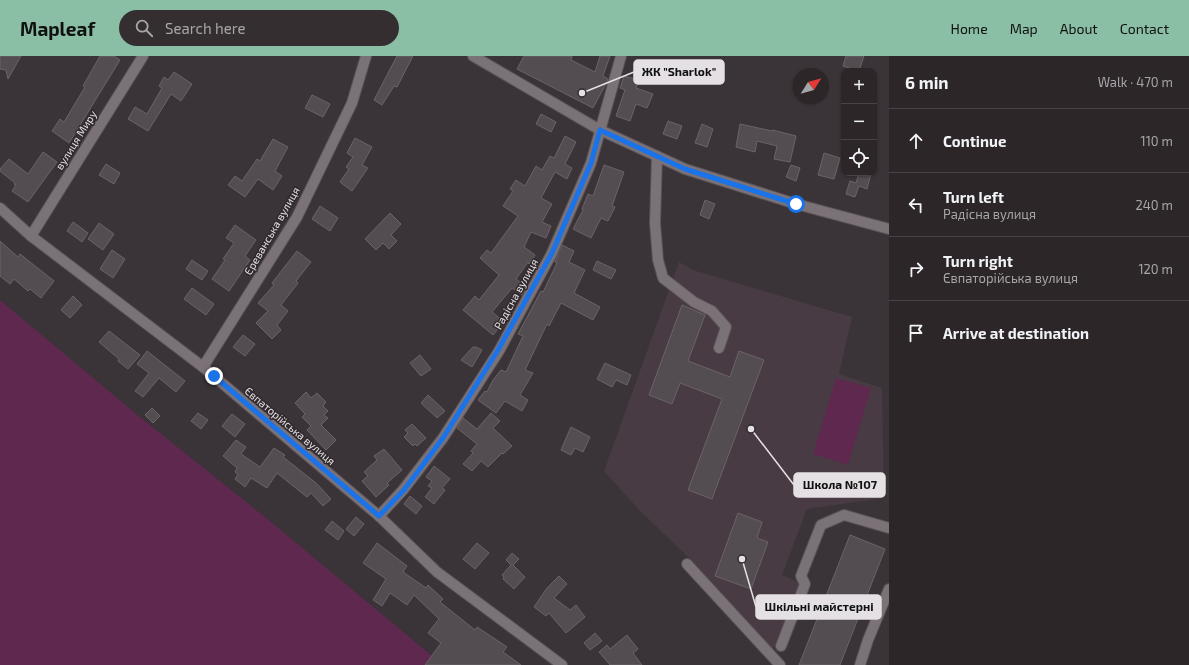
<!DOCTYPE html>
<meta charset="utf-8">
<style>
:root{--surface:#2c2629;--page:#342e31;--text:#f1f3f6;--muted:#a6a5a8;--line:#484346;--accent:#8abfa5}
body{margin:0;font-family:"Exo 2",sans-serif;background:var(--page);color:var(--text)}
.controls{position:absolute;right:12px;top:12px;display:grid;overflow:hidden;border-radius:8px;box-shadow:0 1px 3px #0004}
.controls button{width:36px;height:36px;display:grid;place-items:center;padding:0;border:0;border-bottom:1px solid var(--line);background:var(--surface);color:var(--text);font:20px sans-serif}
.compass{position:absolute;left:793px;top:12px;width:36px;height:36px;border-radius:50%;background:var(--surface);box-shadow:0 1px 3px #0004;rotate:53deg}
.stop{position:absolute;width:12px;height:12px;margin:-9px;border:3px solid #1a73e8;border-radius:50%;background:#fff}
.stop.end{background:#1a73e8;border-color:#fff;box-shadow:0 1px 4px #0008}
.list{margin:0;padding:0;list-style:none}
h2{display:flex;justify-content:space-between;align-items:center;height:52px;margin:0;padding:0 16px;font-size:17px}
h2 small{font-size:13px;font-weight:400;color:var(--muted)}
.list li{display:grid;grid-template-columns:26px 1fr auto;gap:12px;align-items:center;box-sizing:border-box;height:64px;padding:0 16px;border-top:1px solid var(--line)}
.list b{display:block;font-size:15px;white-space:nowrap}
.list p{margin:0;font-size:13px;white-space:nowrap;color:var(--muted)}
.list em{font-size:13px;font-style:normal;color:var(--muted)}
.icon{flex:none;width:22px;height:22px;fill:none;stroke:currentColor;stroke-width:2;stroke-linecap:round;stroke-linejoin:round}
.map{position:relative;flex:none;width:889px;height:609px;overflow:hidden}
header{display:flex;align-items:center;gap:24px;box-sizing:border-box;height:56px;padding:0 20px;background:var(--accent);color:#111}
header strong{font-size:19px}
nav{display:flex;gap:22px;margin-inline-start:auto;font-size:14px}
.search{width:280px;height:36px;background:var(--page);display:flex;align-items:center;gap:10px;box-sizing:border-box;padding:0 14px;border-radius:22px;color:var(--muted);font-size:15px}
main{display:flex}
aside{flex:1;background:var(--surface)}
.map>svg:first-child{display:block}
.built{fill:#483b43}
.green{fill:#5f294f}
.building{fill:#534c50;stroke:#6b6368}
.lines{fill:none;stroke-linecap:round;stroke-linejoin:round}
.minor-casing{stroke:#585256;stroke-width:12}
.minor{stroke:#7b7277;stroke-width:10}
.route{stroke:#1a73e8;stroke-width:5}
.labels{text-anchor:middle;stroke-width:3;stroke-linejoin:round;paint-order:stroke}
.street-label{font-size:11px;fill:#e4e0e3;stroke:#30292d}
.leader{fill:none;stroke:#e4e0e3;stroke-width:1.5}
.callout-dot{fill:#e4e0e3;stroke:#30292d;stroke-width:1.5}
.callout{fill:#e4e0e3;stroke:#e4e0e3;stroke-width:1.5}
.callout-label{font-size:12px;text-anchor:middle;font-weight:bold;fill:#111}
</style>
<header>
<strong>Mapleaf</strong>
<div class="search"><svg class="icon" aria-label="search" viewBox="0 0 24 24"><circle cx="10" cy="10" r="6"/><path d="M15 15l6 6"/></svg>Search here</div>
<nav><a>Home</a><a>Map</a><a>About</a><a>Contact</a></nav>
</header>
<main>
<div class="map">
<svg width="889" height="609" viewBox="0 0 889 609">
<rect width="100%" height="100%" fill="#3a3337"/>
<polygon class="built" points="679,206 693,214 852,261 839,318 882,332 884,442 807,453 782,519 798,526 800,528 772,596 687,500 639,454 604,415"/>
<g class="green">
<polygon points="0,244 135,357 265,461 443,609 0,609"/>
<polygon points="836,322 871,332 848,409 813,398"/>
</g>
<g class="building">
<polygon points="0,0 21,0 8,23 6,14 0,13"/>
<polygon points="100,0 114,0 120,4 69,87 52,75 60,63 64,66 85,31 83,30"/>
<polygon points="397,0 413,0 397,31 394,30 382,49 374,44"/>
<polygon points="524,0 572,0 571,4 595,16 600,0 610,0 603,20 608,23 608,24 593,52 517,13"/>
<polygon points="846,0 864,0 859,15 843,10"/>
<polygon points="174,16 192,28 181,45 171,38 148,75 128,63 135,51 147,58 162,32 159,30 164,21 168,24"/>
<polygon points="624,20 639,24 636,32 653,38 647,52 636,48 630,65 616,60 625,34 620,32"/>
<polygon points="312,39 330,48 323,61 305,52"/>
<polygon points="541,58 556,66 551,76 536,68"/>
<polygon points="668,65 682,70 677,83 663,78"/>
<polygon points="702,68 713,73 707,91 695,87"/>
<polygon points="740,68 772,75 773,74 796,80 790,106 774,103 777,90 757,85 755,96 736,91"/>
<polygon points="565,80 576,86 565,108 572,112 567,123 555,116 541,142 552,148 542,166 551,170 546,182 531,176 524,191 535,199 529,208 528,206 516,223 526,231 522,239 512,232 492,256 504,266 493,279 463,254 475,240 479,244 499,219 480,202 487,194 491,197 518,160 503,150 513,135 510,133 516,124 525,130 536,110 542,114 550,100 554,102"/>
<polygon points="355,82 372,91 362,109 368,112 352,135 340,126 349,113 346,111 353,101 347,97"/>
<polygon points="273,83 288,91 275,115 282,120 273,134 258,123 245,141 228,129 235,120 242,125 257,103 260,105"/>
<polygon points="43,96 57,106 28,146 12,135 16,129 14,128 15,127 0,115 0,113 9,103 28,118"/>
<polygon points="824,97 840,102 834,123 818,119"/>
<polygon points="106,108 120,117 114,128 99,119"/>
<polygon points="604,109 624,116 612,150 615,151 608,165 601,162 591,182 573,173 583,154 582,153 588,138 593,140"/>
<polygon points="791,109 800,112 796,125 786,121"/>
<polygon points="859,117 871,117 867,133 859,130 855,141 846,138 850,125 856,127"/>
<polygon points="705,144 715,148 709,163 700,159"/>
<polygon points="320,150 338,162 330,175 312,163"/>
<polygon points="390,157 401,168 391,179 397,185 389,193 383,187 376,194 365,183"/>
<polygon points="73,166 88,177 82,186 67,175"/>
<polygon points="99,167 114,178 103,194 88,183"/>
<polygon points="235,169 256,184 245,200 250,204 229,235 212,223 225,204 223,203 234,187 226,182"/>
<polygon points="0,185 18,201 20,198 54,225 41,242 30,233 28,235 14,223 10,228 0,220"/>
<polygon points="562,189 574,195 569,206 585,214 574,237 600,251 593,264 561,247 549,270 547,268 525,314 533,317 520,339 528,344 522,355 505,345 496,357 478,344 485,335 487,336 493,324 501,314 506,316 523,280 518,278 541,235 543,236 557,207 555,206"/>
<polygon points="112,194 125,203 113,222 100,213"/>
<polygon points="297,195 311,206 296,225 298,227 281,249 288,255 277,269 281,274 272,283 256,267 268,255 258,247 274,229 272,227"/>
<polygon points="192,204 208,215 202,224 186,213"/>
<polygon points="597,205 616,214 611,223 593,214"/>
<polygon points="192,232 214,248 206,259 184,243"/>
<polygon points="73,240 82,249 70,262 61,254"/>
<polygon points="682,249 705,259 688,305 730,321 739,295 764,304 712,443 688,434 722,343 680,327 672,348 649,339"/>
<polygon points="109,275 140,299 128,313 118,305 119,303 99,286"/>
<polygon points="243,279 255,288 245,300 233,291"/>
<polygon points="473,291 476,291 482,294 472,311 461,304"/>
<polygon points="147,295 185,325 176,336 159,322 143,341 135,335 149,317 137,308"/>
<polygon points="420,299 431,313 421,320 410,307"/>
<polygon points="605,307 631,319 627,329 616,324 612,331 597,323"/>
<polygon points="306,336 311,342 317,337 326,346 323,350 328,355 324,359 328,362 321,369 336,384 326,394 307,374 311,370 302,361 305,358 295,347"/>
<polygon points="428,339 445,355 437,362 421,347"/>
<polygon points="152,352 160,360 153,367 145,359"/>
<polygon points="198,357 208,364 201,373 191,365"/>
<polygon points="491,357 500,365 493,372 512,390 503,398 502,397 488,411 481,405 472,415 463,408 473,397 471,395 477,388 457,372 463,362 477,373"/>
<polygon points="232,358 245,368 235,381 222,370"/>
<polygon points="412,368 426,382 417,390 415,388 413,390 404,381 408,377 405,374"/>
<polygon points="571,371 590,381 583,396 575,392 571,399 561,394"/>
<polygon points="236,384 246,391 241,398 260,411 274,392 285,399 283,401 316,427 331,443 323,450 311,437 307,441 277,417 267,432 251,422 245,431 235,423 238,418 235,416 237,412 223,400"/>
<polygon points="384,393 402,414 387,427 389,429 376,441 362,425 368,420 364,416 377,404 374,400"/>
<polygon points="434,410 450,423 442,432 445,434 434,448 425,441 432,432 428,430 432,425 426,421"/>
<polygon points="410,440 422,450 416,458 404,448"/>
<polygon points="738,457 762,466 757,482 768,486 751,533 715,520"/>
<polygon points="356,461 364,468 354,480 346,473"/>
<polygon points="332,465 344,475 338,484 325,474"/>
<polygon points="850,479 885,493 840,609 799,609"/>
<polygon points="377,487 407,510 403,516 426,532 428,529 443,543 440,546 475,574 477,571 507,591 503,596 521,609 425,609 441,587 428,577 439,563 414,539 407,549 390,537 382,550 373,544 386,523 363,507"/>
<polygon points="477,487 489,497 475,513 463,503"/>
<polygon points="512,497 519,503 513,509 525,521 514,533 503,523 504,521 502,519 511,509 506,504"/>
<polygon points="559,520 567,528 554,542 570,554 576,549 585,561 566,577 549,557 546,560 534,551 547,532"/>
<polygon points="595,577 602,585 590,594 584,587"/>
<polygon points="627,579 638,593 633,597 642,609 610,609 599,596 607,589 610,593"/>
</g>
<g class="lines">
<g class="minor-casing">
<g id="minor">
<polyline points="473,0 600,74 685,113 796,148 889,173"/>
<polyline points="657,100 655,167 658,204 663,222 694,246 712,255 726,271 719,292"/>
<polyline points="0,152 31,180 203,311 379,460 437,516 562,609"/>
<polyline points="31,180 143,0"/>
<polyline points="203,311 297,161 352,47 366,0"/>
<polyline points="379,460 403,434 443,382 499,295 552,197 591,107 621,0"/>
<polyline points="687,508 780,609"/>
<polyline points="781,590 805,528 801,520 821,469 844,459 889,472"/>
<polyline points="860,609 868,584 889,533"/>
</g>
</g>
<use href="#minor" class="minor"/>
</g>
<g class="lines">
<polyline class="route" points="214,320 379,460 404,434 443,382 498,294 552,197 591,107 600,74 685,113 796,148"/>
</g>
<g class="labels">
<g class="street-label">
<text transform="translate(76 84) rotate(-58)" y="4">вулиця Миру</text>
<text transform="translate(272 175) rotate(-60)" y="4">Єреванська вулиця</text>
<text transform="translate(516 238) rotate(-61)" y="4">Радісна вулиця</text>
<text transform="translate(290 370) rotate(40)" y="4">Євпаторійська вулиця</text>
</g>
</g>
<path class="leader" d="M582 37L634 16M751 373L794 429M742 503L756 551"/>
<g class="callout-dot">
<circle cx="582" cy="37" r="4"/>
<circle cx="751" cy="373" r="4"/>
<circle cx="742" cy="503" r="4"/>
</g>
<g class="callout">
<rect x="634" y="4" width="90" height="24" rx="4"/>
<rect x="794" y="417" width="91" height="24" rx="4"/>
<rect x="756" y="539" width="125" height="24" rx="4"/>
</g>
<g class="callout-label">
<text x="679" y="20">ЖК "Sharlok"</text>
<text x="840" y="433">Школа №107</text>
<text x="819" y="555">Шкільні майстерні</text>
</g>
</svg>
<div class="controls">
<button>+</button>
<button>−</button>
<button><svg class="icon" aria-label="locate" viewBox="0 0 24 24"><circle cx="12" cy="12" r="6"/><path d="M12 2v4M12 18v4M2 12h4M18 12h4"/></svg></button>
</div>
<svg class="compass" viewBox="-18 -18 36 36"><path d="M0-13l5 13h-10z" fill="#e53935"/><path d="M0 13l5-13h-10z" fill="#a6a5a8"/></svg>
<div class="stop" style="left:796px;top:148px"></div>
<div class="stop end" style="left:214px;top:320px"></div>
</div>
<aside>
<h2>6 min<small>Walk · 470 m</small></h2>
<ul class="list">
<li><svg class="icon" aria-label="ahead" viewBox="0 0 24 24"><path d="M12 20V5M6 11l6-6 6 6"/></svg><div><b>Continue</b></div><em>110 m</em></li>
<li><svg class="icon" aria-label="left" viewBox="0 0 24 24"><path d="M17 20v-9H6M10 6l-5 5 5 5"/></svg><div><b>Turn left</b><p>Радісна вулиця</p></div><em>240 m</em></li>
<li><svg class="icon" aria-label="right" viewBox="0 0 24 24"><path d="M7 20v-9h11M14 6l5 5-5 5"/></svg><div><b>Turn right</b><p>Євпаторійська вулиця</p></div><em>120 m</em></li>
<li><svg class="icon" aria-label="arrive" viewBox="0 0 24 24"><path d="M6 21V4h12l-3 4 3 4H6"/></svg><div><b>Arrive at destination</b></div></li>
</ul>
</aside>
</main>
